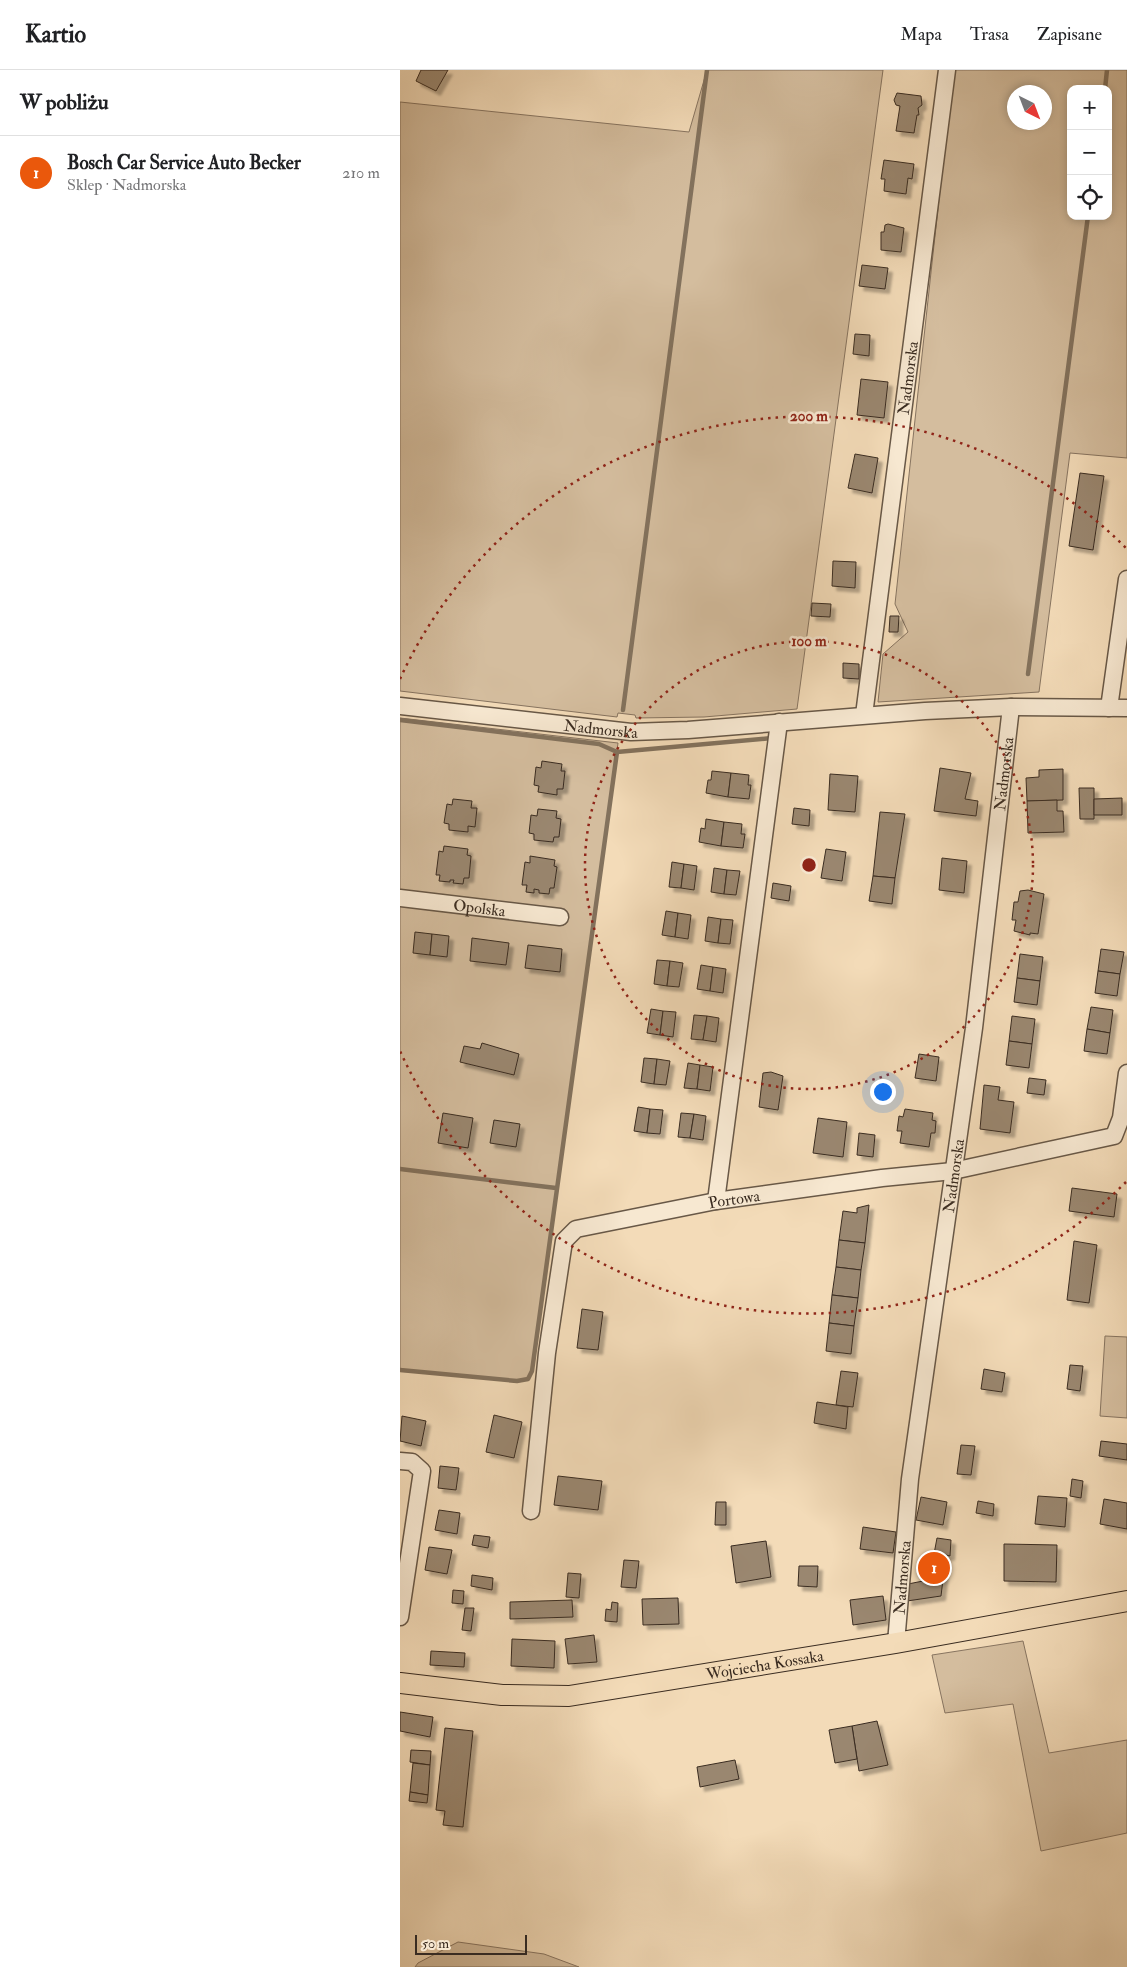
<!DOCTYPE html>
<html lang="pl">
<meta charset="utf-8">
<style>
:root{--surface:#fff;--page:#f6f6f6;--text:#202124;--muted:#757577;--line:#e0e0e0;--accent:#ea580c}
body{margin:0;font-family:"IM FELL Double Pica",serif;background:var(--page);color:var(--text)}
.controls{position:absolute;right:15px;top:15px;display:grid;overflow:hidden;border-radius:10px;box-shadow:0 2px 8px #0003}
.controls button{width:45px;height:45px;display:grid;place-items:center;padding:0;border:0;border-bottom:1px solid var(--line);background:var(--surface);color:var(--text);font:25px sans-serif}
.compass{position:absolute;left:607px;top:15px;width:45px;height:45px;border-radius:50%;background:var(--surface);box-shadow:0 2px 8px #0003;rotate:138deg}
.scale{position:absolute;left:15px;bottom:12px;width:112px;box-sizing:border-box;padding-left:5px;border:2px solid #3a2c21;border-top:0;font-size:14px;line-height:18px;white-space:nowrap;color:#3a2c21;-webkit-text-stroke:4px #f7e8d1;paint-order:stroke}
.you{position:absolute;left:482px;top:1021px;width:18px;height:18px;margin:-12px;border:4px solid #fff;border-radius:50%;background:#1a73e8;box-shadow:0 0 0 8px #1a73e833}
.badge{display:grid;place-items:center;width:32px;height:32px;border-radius:50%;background:var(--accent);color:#fff;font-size:16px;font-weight:700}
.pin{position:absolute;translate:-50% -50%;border:2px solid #fff;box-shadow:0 1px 5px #0006}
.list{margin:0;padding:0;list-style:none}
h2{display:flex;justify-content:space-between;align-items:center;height:65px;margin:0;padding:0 20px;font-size:21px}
h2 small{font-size:16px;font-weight:400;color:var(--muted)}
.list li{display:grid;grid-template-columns:32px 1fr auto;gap:15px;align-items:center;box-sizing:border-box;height:75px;padding:0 20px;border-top:1px solid var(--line)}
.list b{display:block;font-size:19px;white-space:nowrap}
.list p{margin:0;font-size:16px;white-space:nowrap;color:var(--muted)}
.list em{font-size:16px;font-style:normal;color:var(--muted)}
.icon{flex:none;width:28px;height:28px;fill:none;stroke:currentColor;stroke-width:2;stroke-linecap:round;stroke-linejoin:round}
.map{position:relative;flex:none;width:727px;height:1897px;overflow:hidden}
header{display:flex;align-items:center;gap:30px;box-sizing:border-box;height:70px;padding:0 25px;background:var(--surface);border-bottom:1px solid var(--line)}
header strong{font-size:24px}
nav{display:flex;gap:28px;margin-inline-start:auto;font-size:18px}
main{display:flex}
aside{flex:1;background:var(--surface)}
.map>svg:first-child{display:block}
.green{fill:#d4bd9e;stroke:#877460;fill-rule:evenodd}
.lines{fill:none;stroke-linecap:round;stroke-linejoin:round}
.stream{stroke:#83725d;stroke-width:4.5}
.building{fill:#9a8770;stroke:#3a2c21;filter:url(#shadow)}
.minor-casing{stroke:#685847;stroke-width:19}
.major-casing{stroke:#3a2c21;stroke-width:22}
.minor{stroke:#f7e8d1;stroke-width:16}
.major{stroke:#f3dbb8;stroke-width:20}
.ring{fill:none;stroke:#8f2418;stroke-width:2.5;stroke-dasharray:2.5 5}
.labels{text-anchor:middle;stroke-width:5;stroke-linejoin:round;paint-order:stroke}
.street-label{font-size:16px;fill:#3a2c21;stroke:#f7e8d1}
.centre{fill:#8f2418;stroke:#f7e8d1;stroke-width:2.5}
.ring-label{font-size:15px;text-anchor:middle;font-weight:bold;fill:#8f2418;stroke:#f7e8d1;stroke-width:5;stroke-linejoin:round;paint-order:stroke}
</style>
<header>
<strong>Kartio</strong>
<nav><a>Mapa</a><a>Trasa</a><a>Zapisane</a></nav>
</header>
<main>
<aside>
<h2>W pobliżu<small></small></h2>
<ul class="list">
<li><span class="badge">1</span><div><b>Bosch Car Service Auto Becker</b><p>Sklep · Nadmorska</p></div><em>210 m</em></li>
</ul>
</aside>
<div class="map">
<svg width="727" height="1897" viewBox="0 0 727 1897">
<defs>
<filter id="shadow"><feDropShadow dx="4.5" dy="4.5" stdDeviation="1" flood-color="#0004"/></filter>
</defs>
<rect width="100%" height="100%" fill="#f3dbb8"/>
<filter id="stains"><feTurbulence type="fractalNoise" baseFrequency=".004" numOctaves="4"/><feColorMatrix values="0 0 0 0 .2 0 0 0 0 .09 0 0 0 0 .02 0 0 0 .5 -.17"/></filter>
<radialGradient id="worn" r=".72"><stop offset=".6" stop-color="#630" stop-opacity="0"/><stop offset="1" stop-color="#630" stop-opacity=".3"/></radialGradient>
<g class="green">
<polygon points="307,0 483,0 397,639 304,647 236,648 235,645 218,643 217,647 0,621 0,32 289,62"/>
<path d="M553,0H727V388L670,383L639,622L478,632L483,584L508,562L495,534ZM671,19H708V146H671ZM614,22H644V52H614Z"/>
<polygon points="0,648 218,673 132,1301 128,1309 117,1311 0,1300"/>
<polygon points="705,1266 727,1267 727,1348 700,1346"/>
<polygon points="623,1571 649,1683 727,1670 727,1763 641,1781 613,1634 545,1643 532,1585"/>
<polygon points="58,1872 144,1884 179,1897 15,1897 18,1893"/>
</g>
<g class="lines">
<g class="stream">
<polyline points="705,19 707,0"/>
<polyline points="628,604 688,146"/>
<polyline points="223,640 307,0"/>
<polyline points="0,650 199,674 217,682 372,668"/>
<polyline points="0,1099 156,1118"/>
<polyline points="0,1300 117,1311 128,1309 132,1301 217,682"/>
</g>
</g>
<g class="building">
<polygon points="21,0 48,0 36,21 16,11"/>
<polygon points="497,23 521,26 522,35 518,38 519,45 517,45 514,63 496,61 500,36 496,35 494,30"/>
<polygon points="484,90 514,94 512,109 508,108 506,124 484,121 485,109 481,109"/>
<polygon points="488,154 504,158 501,182 481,180 481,162 484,162 485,155"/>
<polygon points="462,195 488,198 485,219 459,216"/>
<polygon points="455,264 470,265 469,286 453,284"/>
<polygon points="461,309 488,312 484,348 457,345"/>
<polygon points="455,384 478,388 472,423 448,418"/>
<polygon points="680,403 704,406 693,480 669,476"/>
<polygon points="433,491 456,492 455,518 432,516"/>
<polygon points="412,533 431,534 430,547 411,546"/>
<polygon points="490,546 499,546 498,562 489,562"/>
<polygon points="443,593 459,594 459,609 443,608"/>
<polygon points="142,691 162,694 161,701 165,701 163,719 157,719 157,725 138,722 139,716 134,715 136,697 141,698"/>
<polygon points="540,698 571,703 565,729 578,731 576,746 534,741"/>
<polygon points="663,699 663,730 627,731 626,708 639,707 639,700"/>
<polygon points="312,701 331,703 328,727 306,723 308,710 311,710"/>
<polygon points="331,703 349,705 348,715 351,715 349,729 328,727"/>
<polygon points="430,704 458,706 455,742 428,740"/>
<polygon points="679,718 694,718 694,749 680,749"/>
<polygon points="722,728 722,745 694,745 694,729"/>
<polygon points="53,729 72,731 71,738 77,738 75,757 68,756 68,762 49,760 49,754 44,753 47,734 52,735"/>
<polygon points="657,730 657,741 663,741 664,762 628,763 627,731"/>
<polygon points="394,738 410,740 409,756 392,754"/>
<polygon points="138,739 157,741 156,748 161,749 159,767 154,767 153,772 134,770 134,764 129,763 131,745 137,746"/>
<polygon points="480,742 505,744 495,808 473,806"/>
<polygon points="306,749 324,752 321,776 299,772 301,758 305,759"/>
<polygon points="324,752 342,754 341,764 345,764 343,778 321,776"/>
<polygon points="44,776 68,779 67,785 71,786 69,808 64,808 63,814 53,813 54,810 50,810 50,812 39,811 40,805 36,805 39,781 43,782"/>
<polygon points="426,779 446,782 442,811 421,808"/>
<polygon points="130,786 155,790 154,796 157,797 154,818 150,818 149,824 139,823 139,820 134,819 134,823 126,822 127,815 122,815 125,792 130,793"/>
<polygon points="542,788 567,791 564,823 539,820"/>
<polygon points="272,792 284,794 281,818 269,817"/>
<polygon points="284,794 297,796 294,820 281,818"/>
<polygon points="314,798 327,800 324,824 311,822"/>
<polygon points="327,800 340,801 336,825 324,824"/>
<polygon points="473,806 495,808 492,834 469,831"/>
<polygon points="373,813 391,816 389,831 371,828"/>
<polygon points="628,820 644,824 638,864 630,863 630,865 614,861 616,850 612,850 614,832 618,832 620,821"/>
<polygon points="266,841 278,843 275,867 262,865"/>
<polygon points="278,843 291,845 288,869 275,867"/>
<polygon points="308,847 321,849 318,873 305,871"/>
<polygon points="321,849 333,850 330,874 318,873"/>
<polygon points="15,862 32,864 30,885 13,883"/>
<polygon points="32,864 49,866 47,887 30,885"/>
<polygon points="72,868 109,873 106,895 70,891"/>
<polygon points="128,875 162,879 160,902 125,898"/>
<polygon points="701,879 724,882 720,904 698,901"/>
<polygon points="620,884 643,887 640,911 617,908"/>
<polygon points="257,890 270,891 267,916 254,914"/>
<polygon points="270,891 283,893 279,917 267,916"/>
<polygon points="301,895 313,897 310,921 297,919"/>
<polygon points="313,897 326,899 323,923 310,921"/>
<polygon points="698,901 720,904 717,926 695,923"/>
<polygon points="617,908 640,911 637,935 614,932"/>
<polygon points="691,937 713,940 710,963 687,959"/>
<polygon points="251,939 263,941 260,965 247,963"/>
<polygon points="263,941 276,942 273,967 260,965"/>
<polygon points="294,945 307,946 303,970 291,969"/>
<polygon points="307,946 319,948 316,972 303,970"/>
<polygon points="612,946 635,949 632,974 609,971"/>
<polygon points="687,959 710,963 707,984 684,981"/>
<polygon points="609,971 632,974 629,998 606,995"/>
<polygon points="82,973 119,984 114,1005 60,992 64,976 80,979"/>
<polygon points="519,984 539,987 536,1011 515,1008"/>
<polygon points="244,988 257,989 254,1014 241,1012"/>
<polygon points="257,989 270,991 266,1015 254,1014"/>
<polygon points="288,993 300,995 297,1019 284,1018"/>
<polygon points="300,995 313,997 310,1021 297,1019"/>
<polygon points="371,1002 383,1006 378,1040 359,1037 363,1003"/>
<polygon points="629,1008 646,1010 644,1025 627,1023"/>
<polygon points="584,1015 600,1017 598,1030 614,1032 610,1063 580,1059"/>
<polygon points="238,1037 250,1039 247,1063 234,1061"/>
<polygon points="250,1039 263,1040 260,1064 247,1063"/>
<polygon points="505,1039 533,1043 532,1050 536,1051 535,1063 531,1063 529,1077 500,1073 502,1061 497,1061 499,1046 503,1047"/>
<polygon points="43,1043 73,1048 68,1078 38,1073"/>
<polygon points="281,1043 294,1044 290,1068 278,1067"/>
<polygon points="294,1044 306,1046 303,1070 290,1068"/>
<polygon points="418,1048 447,1052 443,1087 413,1083"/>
<polygon points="94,1050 120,1054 116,1077 90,1073"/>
<polygon points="459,1063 475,1065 473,1087 457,1085"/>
<polygon points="672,1118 717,1124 714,1147 669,1141"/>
<polygon points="469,1135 465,1173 439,1170 443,1141 457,1143 457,1138"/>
<polygon points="439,1170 465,1173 461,1200 436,1197"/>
<polygon points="674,1171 697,1175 689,1233 667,1230"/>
<polygon points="436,1197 461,1200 458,1228 432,1225"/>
<polygon points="432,1225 458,1228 454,1256 429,1253"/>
<polygon points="182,1239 203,1242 198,1280 177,1278"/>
<polygon points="429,1253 454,1256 451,1284 426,1281"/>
<polygon points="670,1295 683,1296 680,1321 667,1319"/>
<polygon points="584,1299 605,1303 602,1322 581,1319"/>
<polygon points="441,1301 458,1303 453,1337 436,1335"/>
<polygon points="417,1332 448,1337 446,1359 414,1353"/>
<polygon points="94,1345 122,1352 114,1388 86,1382"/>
<polygon points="2,1346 26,1351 21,1376 0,1371"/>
<polygon points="701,1371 727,1374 727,1390 699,1386"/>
<polygon points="561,1375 575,1376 571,1405 557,1404"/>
<polygon points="40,1396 59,1398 56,1420 38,1418"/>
<polygon points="158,1406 202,1411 198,1440 154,1435"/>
<polygon points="672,1409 683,1411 681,1428 670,1426"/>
<polygon points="638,1426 667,1428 665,1457 635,1454"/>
<polygon points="521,1427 547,1432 543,1455 516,1450"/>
<polygon points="704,1429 727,1433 727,1459 700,1454"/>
<polygon points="578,1431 594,1434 593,1446 576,1443"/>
<polygon points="316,1432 326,1432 326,1455 315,1455"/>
<polygon points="39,1440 60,1443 57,1464 35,1460"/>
<polygon points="463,1457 496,1462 493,1483 460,1479"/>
<polygon points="74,1465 90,1467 88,1478 72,1475"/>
<polygon points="537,1468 551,1470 550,1486 546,1485 541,1526 507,1531 508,1514 523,1511 526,1484 534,1484"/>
<polygon points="366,1471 371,1507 336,1513 331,1476"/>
<polygon points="604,1474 657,1475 656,1512 604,1511"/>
<polygon points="29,1477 52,1480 47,1504 25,1500"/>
<polygon points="224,1490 239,1491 236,1518 221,1517"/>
<polygon points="399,1496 418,1496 417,1517 398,1516"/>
<polygon points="168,1503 181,1504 179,1528 166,1527"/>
<polygon points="72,1505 93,1508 92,1520 71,1516"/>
<polygon points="53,1520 64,1521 63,1534 52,1533"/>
<polygon points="483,1526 486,1550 453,1555 450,1530"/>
<polygon points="278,1528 279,1554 243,1555 242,1529"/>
<polygon points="172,1530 173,1547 110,1549 110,1532"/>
<polygon points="212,1532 218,1533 217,1552 205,1551 206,1539 211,1540"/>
<polygon points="65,1538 74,1538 71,1561 62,1560"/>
<polygon points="194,1565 197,1592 168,1594 165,1569"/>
<polygon points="112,1569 155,1571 154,1598 111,1596"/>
<polygon points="31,1581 65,1583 64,1597 30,1595"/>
<polygon points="0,1642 33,1647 30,1667 0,1661"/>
<polygon points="477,1651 488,1695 459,1701 452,1656"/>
<polygon points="452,1656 457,1689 435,1693 429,1660"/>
<polygon points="45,1658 73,1661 63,1757 43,1755 45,1741 36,1740"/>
<polygon points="11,1680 31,1681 30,1695 10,1692"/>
<polygon points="335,1690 339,1709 300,1717 297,1697"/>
<polygon points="13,1693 30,1695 28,1725 10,1722"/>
<polygon points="10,1722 28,1725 27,1733 9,1731"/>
</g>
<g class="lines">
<g class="minor-casing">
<g id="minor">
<path id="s1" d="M0,636L231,662L288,660L525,641L611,637L727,638"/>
<polyline points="709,638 727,509"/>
<path id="s2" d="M464,645L547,0"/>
<path id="s3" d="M0,828L160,847"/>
<polyline points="316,1131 379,652"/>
<polyline points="0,1391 12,1392 22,1401 0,1547"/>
<path id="s4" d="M131,1441L147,1283L164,1171L176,1159L316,1131L482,1108L553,1101L714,1066L721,1048L727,1003"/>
<path id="s5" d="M496,1573L510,1409L574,958L611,637"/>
</g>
</g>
<g class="major-casing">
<g id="major">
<path id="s6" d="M0,1613L102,1625L169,1626L496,1573L727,1531"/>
</g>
</g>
<use href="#minor" class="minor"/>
<use href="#major" class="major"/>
</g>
<g class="ring">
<circle cx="409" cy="795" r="224"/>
<path d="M726 1112A449 449 0 0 1 0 981M0 609A449 449 0 0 1 726 478"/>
</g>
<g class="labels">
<g class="street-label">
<text dy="6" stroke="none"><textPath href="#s2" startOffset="340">Nadmorska</textPath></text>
<text dy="6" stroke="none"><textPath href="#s1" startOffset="202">Nadmorska</textPath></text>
<text dy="6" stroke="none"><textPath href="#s5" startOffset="876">Nadmorska</textPath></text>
<text dy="6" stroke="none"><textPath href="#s3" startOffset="80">Opolska</textPath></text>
<text dy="6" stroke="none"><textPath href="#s5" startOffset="471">Nadmorska</textPath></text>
<text dy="6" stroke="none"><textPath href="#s4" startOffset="450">Portowa</textPath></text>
<text dy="6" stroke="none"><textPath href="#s5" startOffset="66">Nadmorska</textPath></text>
<text dy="6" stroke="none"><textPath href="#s6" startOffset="368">Wojciecha Kossaka</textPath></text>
</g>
</g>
<circle cx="409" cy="795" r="8" class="centre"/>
<g class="ring-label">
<text x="409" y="351">200 m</text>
<text x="409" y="576">100 m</text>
</g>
<rect width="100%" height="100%" filter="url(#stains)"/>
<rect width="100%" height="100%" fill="url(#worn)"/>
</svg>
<div class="controls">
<button>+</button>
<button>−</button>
<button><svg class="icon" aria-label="locate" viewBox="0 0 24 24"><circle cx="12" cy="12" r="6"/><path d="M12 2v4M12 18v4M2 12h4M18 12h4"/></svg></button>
</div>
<svg class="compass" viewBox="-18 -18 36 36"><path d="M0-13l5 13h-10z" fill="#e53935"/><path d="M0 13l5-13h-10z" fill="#757577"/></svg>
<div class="scale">50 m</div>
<div class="you"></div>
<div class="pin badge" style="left:534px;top:1498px">1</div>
</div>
</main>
